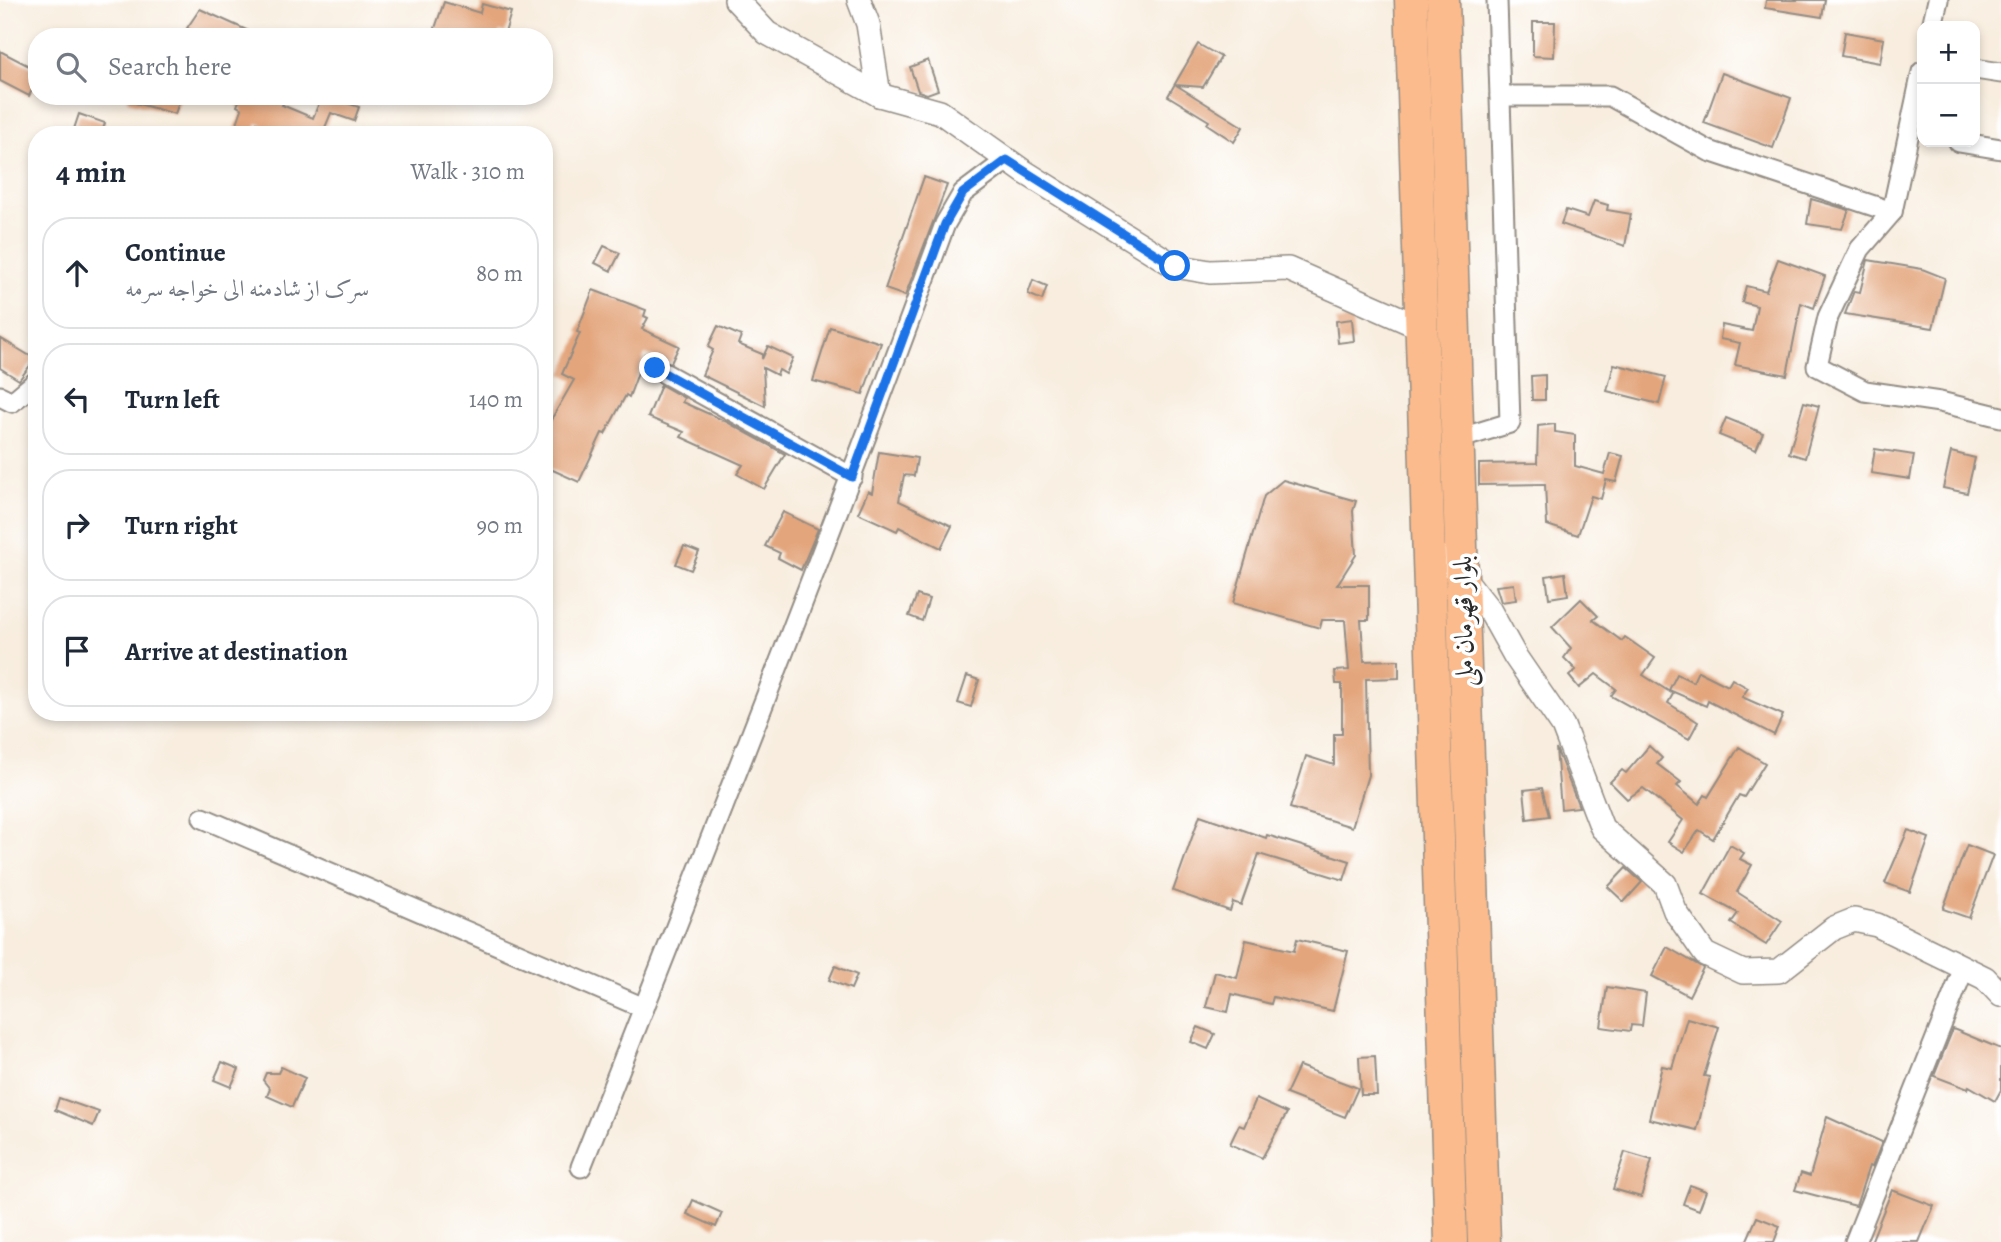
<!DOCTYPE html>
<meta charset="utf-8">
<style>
:root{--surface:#fff;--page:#f6f6f7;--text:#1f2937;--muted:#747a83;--line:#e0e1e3}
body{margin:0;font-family:Alegreya,Amiri,serif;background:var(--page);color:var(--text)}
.controls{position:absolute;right:21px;top:21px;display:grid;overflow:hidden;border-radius:14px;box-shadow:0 4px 10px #0003}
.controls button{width:63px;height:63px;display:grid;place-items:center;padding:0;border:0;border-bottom:2px solid var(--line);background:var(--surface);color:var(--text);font:35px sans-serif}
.stop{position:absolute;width:21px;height:21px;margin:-16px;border:5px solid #1a73e8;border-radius:50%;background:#fff}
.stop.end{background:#1a73e8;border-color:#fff;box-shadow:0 2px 7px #0008}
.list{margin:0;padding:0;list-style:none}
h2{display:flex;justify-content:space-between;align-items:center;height:91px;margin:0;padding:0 28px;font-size:30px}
h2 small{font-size:23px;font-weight:400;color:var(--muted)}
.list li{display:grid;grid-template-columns:46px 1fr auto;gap:21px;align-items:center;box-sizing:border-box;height:112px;margin:0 14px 14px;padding:0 14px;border:2px solid var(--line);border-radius:28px}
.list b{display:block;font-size:26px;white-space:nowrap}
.list p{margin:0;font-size:23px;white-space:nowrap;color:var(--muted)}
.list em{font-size:23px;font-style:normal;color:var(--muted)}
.icon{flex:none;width:38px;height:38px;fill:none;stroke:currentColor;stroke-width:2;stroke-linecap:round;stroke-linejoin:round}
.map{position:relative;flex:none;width:2001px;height:1242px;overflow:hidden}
.search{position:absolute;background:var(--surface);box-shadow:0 4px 10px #0003;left:28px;top:28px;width:525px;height:77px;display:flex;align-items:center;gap:18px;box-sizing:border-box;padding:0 24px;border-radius:28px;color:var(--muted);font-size:26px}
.panel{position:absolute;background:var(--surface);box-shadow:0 4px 10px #0003;left:28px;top:126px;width:525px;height:595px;border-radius:28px}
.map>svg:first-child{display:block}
.building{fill:#e3a57c}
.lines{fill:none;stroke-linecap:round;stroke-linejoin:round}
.minor-casing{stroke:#928c84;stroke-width:23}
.tertiary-casing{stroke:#928c84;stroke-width:26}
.trunk-casing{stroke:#928c84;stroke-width:35}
.minor{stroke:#fff;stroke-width:19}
.tertiary{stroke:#fff;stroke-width:23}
.trunk{stroke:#fbbb8c;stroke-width:32}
.route{stroke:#1a73e8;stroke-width:9}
.labels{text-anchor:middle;stroke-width:7;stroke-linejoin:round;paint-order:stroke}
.street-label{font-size:26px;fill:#2b2b2b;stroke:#fff}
</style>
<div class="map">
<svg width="2001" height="1242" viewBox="0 0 2001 1242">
<rect width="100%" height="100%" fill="#fff"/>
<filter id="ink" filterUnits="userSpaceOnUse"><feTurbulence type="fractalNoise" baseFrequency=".0143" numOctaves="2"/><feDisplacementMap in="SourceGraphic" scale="14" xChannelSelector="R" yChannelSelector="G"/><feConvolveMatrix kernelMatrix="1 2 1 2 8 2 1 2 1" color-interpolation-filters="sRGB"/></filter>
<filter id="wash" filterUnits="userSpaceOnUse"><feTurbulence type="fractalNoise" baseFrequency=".00686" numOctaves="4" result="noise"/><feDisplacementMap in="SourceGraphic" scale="28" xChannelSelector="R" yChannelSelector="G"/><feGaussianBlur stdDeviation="1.57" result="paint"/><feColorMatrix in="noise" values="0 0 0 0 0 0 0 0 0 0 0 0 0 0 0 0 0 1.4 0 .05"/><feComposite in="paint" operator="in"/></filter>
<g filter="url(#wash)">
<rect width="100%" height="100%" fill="#f8edde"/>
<g id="blocks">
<g class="building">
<polygon points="1766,0 1825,0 1822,17 1765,8"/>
<polygon points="444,2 480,13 482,4 511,12 505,33 500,31 498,37 432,37"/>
<polygon points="200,9 262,37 190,37 193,31 187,28"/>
<polygon points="1533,22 1555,22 1554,57 1533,56"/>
<polygon points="1845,32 1884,39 1880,63 1841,56"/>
<polygon points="1198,44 1221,57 1203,87 1176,85 1243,127 1234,142 1207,124 1209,121 1168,96"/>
<polygon points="0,51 37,70 37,80 29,96 0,81"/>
<polygon points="928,60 938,90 927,94 918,91 910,67"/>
<polygon points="1722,73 1791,98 1773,148 1704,123"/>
<polygon points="128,96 181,96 175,114 128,101"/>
<polygon points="241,96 288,96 282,105 313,118 322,96 340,96 339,100 359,107 354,121 331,113 322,135 281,135 257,123 253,135 233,135 242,109 237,106"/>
<polygon points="79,114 105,123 101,135 72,135"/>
<polygon points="924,177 947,185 905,296 885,289"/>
<polygon points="1811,199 1849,210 1842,229 1807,224"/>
<polygon points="1594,201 1608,205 1607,210 1631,214 1625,246 1561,224 1566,210 1588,217"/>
<polygon points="604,246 620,253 611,271 595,263"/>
<polygon points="1778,259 1825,276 1814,308 1801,303 1787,375 1735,365 1740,343 1720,339 1722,325 1752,331 1757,306 1742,302 1746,286 1766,291"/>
<polygon points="1868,260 1922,269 1945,278 1933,328 1845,314 1854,291 1860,292"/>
<polygon points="1033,280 1047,286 1042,300 1028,294"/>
<polygon points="593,290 646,310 644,316 648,318 642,329 679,346 671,363 645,354 629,397 626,395 605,434 602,433 579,482 544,466 544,432 574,380 562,374 580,333 577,332"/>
<polygon points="1352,319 1354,341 1338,343 1336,321"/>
<polygon points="718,326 741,336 738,344 762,354 762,359 768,346 793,358 786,374 779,370 777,375 763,368 765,406 702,375 713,350 708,347"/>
<polygon points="830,327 881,343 863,394 813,381"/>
<polygon points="0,338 35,359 19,380 0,368"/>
<polygon points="1614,364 1666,377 1659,404 1607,391"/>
<polygon points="1545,375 1545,400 1532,400 1531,376"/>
<polygon points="661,385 684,398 682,402 727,422 785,454 764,489 737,474 743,465 681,437 684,432 648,417"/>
<polygon points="1804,402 1819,406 1805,458 1789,453"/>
<polygon points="1726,418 1763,433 1756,450 1719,435"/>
<polygon points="1555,424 1555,432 1575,435 1575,466 1604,474 1610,453 1623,456 1616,482 1606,480 1601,499 1591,496 1578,535 1547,525 1545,484 1479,485 1479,464 1537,463 1538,426"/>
<polygon points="1875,449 1914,455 1910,479 1871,473"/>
<polygon points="879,452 917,458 914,476 904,475 899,501 952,526 941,548 899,527 897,531 858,513 868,491 872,493"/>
<polygon points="1951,452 1975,458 1967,493 1943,488"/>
<polygon points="1283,480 1356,501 1353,511 1356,555 1337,585 1369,585 1369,620 1361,620 1364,661 1399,660 1399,678 1366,679 1368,775 1352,827 1290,808 1306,756 1334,765 1334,734 1342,734 1342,684 1336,684 1335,671 1349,670 1345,620 1322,620 1320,628 1233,603 1264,496"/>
<polygon points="783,512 818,529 801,570 778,558 780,553 765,546"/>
<polygon points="684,546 699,552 691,570 676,564"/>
<polygon points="1565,573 1568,595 1549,598 1546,576"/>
<polygon points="1514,584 1516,600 1501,602 1496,586"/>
<polygon points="917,595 929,599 922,621 909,616"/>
<polygon points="1581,599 1598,616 1593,620 1622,641 1625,637 1655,658 1643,675 1673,694 1668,703 1698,722 1689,739 1611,696 1616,689 1596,674 1579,688 1569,676 1576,670 1564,658 1571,648 1552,627"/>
<polygon points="1698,671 1728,686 1732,679 1748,688 1742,697 1783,715 1774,735 1708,701 1706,706 1669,690 1677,674 1693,682"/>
<polygon points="967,676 979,680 971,707 958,703"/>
<polygon points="1649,746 1662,758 1657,764 1681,782 1677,786 1699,804 1705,795 1708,797 1739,747 1765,763 1744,797 1739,795 1713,839 1699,830 1684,852 1668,842 1683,820 1643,788 1627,799 1610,782 1622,770 1626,773"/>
<polygon points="1556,748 1579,807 1561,809"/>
<polygon points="1542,788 1549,816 1527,819 1524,790"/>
<polygon points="1200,815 1266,838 1267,835 1350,861 1344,880 1259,854 1241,905 1233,902 1230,911 1173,891"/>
<polygon points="1908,830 1929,838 1910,892 1885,883"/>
<polygon points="1730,845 1744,853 1740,859 1752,865 1737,892 1782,921 1766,945 1731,923 1738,913 1703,894"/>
<polygon points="1967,845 1993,855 1969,918 1943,909"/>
<polygon points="1626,868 1642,882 1624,902 1608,887"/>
<polygon points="1297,939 1348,951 1333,1011 1273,997 1271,1004 1232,994 1228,1012 1206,1007 1215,972 1237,978 1246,940 1294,951"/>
<polygon points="1667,947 1703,968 1689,996 1652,976"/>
<polygon points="835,966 857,975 851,989 829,980"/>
<polygon points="1607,987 1646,993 1642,1026 1631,1025 1630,1031 1601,1027"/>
<polygon points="1687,1018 1719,1027 1704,1076 1710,1077 1697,1130 1649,1119 1662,1066 1672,1068"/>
<polygon points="1198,1027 1215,1034 1208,1049 1191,1042"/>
<polygon points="1953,1029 2001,1049 2001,1090 1995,1101 1969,1086 1968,1089 1934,1076"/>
<polygon points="1375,1056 1377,1095 1361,1095 1359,1057"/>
<polygon points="222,1062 239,1069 231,1087 214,1080"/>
<polygon points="1299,1066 1358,1088 1345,1117 1286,1094"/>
<polygon points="281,1067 305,1078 292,1107 267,1096 270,1089 263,1080 266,1073 278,1073"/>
<polygon points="59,1098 99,1112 93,1126 55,1110"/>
<polygon points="1256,1099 1287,1113 1262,1158 1230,1144 1239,1125 1244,1127"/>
<polygon points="1827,1117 1882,1142 1872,1167 1869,1166 1856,1206 1795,1190 1801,1173 1810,1176"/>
<polygon points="1625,1152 1652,1160 1641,1197 1613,1189"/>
<polygon points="1690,1185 1706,1191 1699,1210 1683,1204"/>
<polygon points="1892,1190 1934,1206 1919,1242 1871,1242"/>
<polygon points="693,1200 722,1213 716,1227 687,1214"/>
<polygon points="1757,1217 1780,1226 1774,1242 1746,1242"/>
</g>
</g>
</g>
<g filter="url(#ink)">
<use href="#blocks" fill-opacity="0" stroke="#928c84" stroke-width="2"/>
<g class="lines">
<g class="minor-casing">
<g id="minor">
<polyline points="1932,26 1938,0"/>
<polyline points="1975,69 2001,73"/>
<polyline points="1922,72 1892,212 1860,249 1828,317 1817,366 1865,391 1940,402 2001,417"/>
<polyline points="1500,96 1610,96 1709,151 1892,212"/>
<polyline points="1959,142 2001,149"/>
<polyline points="655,368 852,477"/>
<polyline points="0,396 12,402 37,381"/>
<polyline points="1458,439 1510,423 1497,0"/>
<polyline points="203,818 644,1008"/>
<path d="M581,1167C705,854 829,541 945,224L963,193L1007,160"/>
<polyline points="1855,1242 1964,968"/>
</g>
</g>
<g class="tertiary-casing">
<g id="tertiary">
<polyline points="736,0 767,33 879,95 940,112 1023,171 1175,266 1210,272 1288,269 1422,328"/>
<polyline points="859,0 868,24 879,95"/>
<polyline points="1428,548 1460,573 1490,611 1515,656 1563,726 1602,828 1665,884 1675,911 1705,954 1743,972 1779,971 1834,928 1854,920 1877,925 1985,978 2001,995"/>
</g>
</g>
<g class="trunk-casing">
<g id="trunk">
<polyline points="1411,0 1451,1242"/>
<polyline points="1443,0 1484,1242"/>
</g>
</g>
<use href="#minor" class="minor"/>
<use href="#tertiary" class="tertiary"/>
<use href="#trunk" class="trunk"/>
</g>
</g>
<g class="lines" filter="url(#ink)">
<polyline class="route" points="655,368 852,477 945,224 963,193 1007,160 1175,266"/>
</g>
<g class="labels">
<g class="street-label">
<text transform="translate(1463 621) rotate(-91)" y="9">بلوار قهرمان ملی</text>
</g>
</g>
</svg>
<div class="controls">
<button>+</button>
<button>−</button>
</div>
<div class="stop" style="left:1175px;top:266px"></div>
<div class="stop end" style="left:655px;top:368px"></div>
<div class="search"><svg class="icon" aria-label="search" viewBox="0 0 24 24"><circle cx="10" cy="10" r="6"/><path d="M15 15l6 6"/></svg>Search here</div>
<section class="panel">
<h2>4 min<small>Walk · 310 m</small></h2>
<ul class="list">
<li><svg class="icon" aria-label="ahead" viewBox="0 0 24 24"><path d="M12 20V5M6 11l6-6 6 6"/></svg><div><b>Continue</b><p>سرک از شادمنه الی خواجه سرمه</p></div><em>80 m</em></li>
<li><svg class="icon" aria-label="left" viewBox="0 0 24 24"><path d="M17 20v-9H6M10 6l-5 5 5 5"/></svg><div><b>Turn left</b></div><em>140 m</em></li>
<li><svg class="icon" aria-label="right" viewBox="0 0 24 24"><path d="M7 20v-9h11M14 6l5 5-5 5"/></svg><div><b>Turn right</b></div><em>90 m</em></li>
<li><svg class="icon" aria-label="arrive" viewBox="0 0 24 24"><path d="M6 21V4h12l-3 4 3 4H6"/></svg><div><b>Arrive at destination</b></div></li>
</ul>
</section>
</div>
